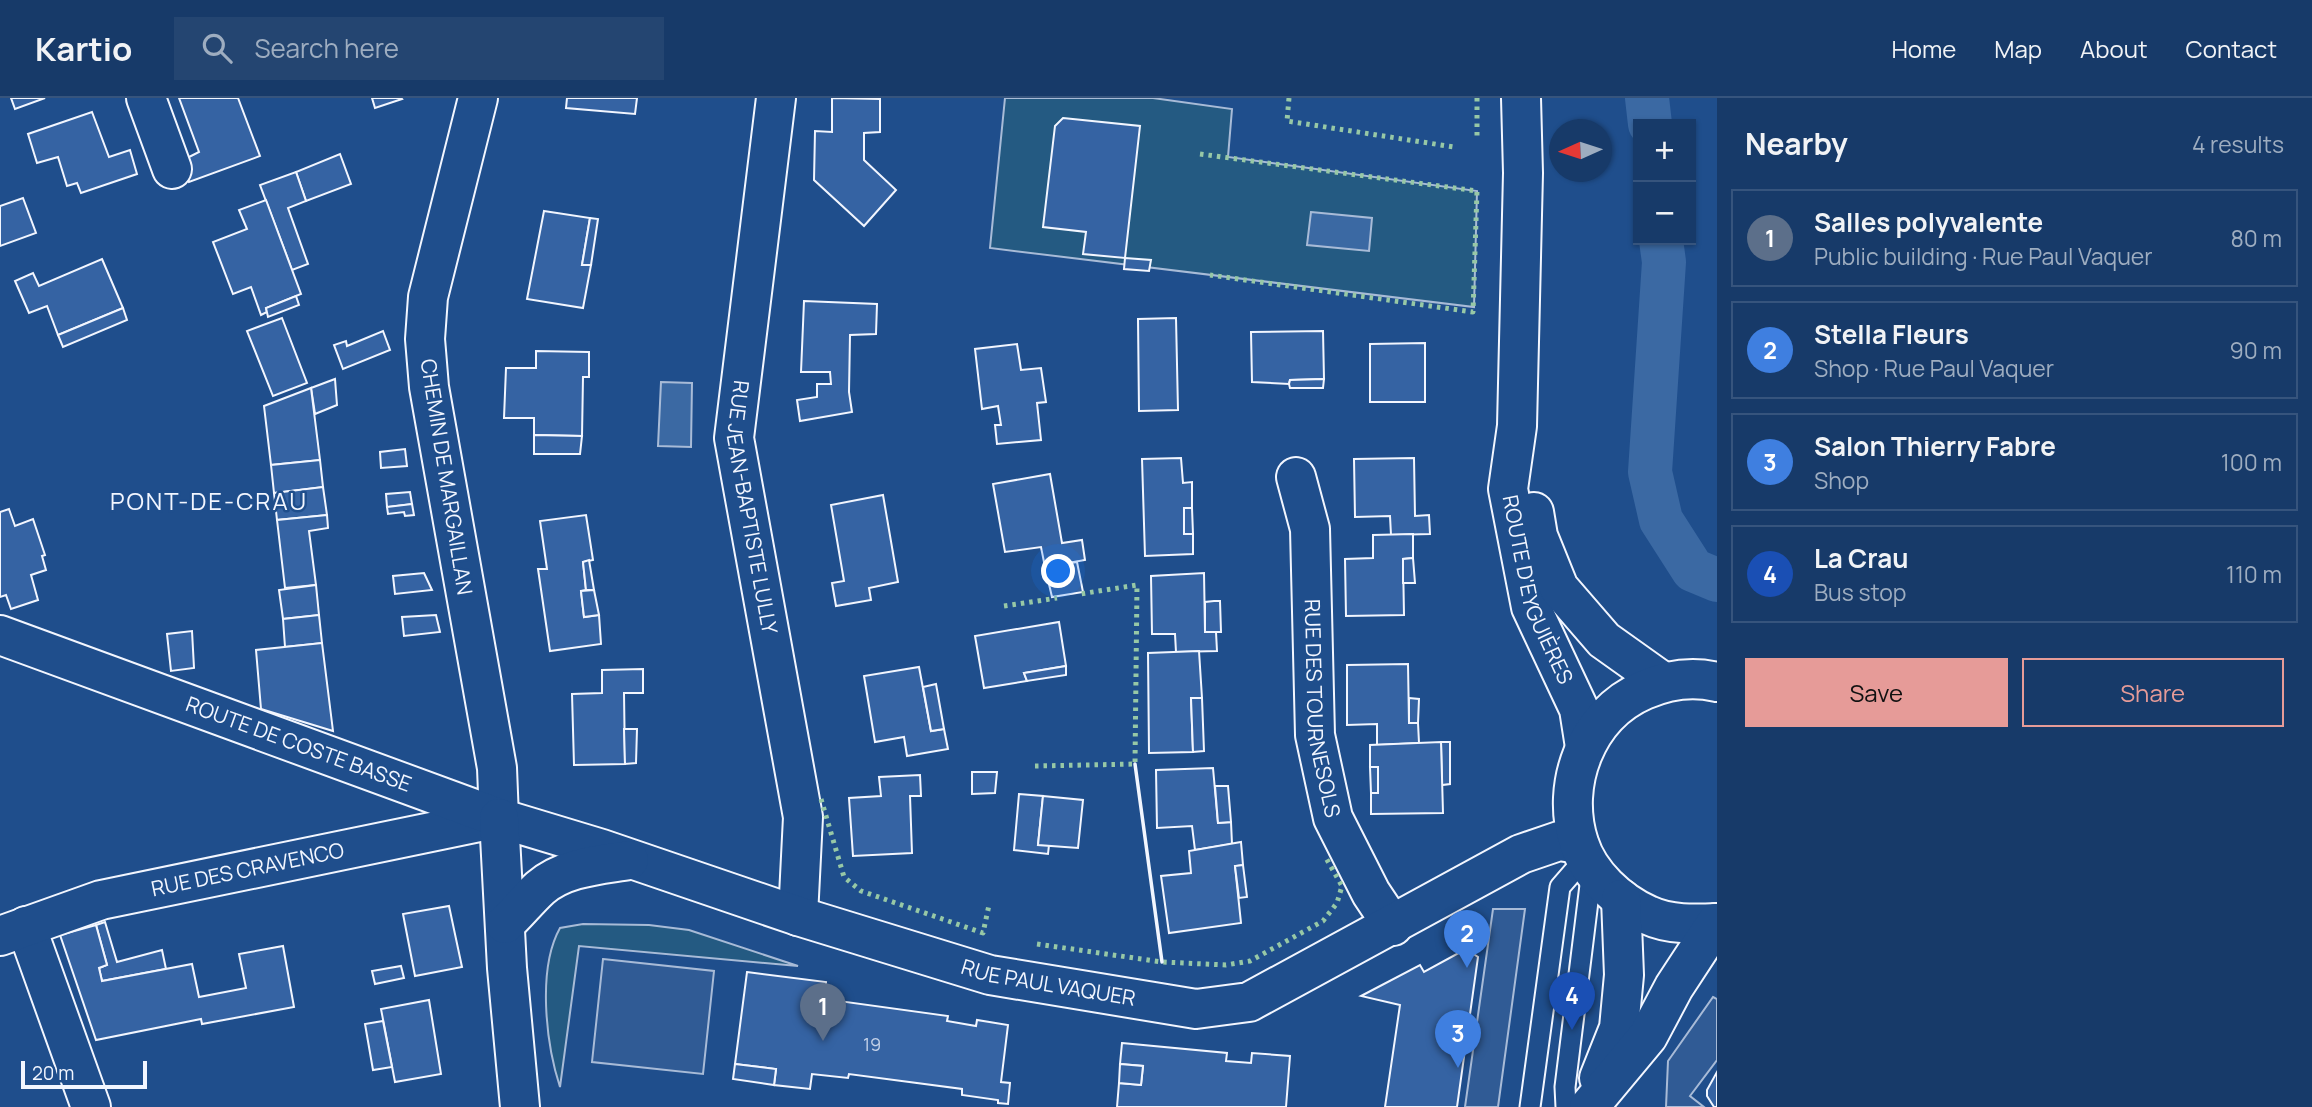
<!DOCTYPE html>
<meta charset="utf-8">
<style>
:root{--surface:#173a69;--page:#244571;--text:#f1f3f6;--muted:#9eadc0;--line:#36547d;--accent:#e69b98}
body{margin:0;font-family:Manrope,sans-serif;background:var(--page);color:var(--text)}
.controls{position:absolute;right:21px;top:21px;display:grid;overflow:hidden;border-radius:0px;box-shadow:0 2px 5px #0004}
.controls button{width:63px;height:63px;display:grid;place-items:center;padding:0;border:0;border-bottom:2px solid var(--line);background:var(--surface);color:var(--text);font:35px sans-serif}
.compass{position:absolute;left:1549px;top:21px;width:63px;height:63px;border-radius:50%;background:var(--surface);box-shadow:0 2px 5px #0004;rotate:267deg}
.scale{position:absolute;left:21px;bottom:18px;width:126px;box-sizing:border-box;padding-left:7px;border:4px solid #f2f6ff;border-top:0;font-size:19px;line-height:24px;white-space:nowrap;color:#f2f6ff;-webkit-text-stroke:5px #1f4e8c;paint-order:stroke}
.you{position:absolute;left:1059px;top:474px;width:24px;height:24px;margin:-18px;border:5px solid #fff;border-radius:50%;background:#1a73e8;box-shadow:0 0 0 10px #1a73e833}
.badge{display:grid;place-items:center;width:46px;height:46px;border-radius:50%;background:var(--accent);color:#fff;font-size:23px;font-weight:700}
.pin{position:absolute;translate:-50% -58px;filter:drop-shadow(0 2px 4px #0008)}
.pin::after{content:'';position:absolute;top:37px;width:24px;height:21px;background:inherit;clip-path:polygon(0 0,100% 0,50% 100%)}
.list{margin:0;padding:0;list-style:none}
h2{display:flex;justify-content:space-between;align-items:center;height:91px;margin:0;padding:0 28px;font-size:30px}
h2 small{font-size:23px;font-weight:400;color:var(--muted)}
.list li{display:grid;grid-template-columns:46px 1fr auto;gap:21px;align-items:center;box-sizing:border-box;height:98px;margin:0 14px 14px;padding:0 14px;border:2px solid var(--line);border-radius:0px}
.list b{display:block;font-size:26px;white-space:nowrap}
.list p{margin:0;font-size:23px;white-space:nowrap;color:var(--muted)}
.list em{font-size:23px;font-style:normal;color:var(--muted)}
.actions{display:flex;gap:14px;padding:21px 28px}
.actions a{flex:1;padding:16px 0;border:2px solid var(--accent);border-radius:0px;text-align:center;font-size:24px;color:var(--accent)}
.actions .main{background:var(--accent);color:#111}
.icon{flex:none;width:38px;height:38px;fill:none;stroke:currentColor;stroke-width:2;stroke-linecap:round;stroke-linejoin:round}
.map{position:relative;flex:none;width:1717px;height:1009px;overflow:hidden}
header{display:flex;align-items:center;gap:42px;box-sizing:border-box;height:98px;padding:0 35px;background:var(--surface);border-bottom:2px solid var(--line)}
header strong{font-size:33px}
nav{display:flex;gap:38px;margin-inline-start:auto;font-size:24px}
.search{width:490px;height:63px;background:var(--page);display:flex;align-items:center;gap:18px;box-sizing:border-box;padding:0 24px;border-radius:0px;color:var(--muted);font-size:26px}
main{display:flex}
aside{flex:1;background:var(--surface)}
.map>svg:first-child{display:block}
.green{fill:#245a82;stroke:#a8bbd7;stroke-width:2}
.parking{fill:#305b95;stroke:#a8bbd7;stroke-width:2}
.water{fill:#3b69a3;stroke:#a8bbd7;stroke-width:2}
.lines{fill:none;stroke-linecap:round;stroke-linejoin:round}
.canal{stroke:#3b69a3;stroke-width:44}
.building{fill:#3563a3;stroke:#f2f6ff;stroke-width:2}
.service-casing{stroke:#f2f6ff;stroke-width:23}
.minor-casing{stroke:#f2f6ff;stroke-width:42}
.tertiary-casing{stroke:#f2f6ff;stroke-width:42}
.secondary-casing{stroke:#f2f6ff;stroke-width:42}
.service{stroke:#1f4e8c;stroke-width:19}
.minor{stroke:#1f4e8c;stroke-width:38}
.tertiary{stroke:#1f4e8c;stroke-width:38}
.secondary{stroke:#1f4e8c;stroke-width:38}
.hedge{stroke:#97c8a6;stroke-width:5;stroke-dasharray:3.5 5;stroke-linecap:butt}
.wall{stroke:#f2f6ff;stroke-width:3.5}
.labels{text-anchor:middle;stroke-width:5;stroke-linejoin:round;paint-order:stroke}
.number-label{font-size:18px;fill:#c3d1e8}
.street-label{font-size:21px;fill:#f2f6ff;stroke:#1f4e8c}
.quarter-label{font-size:24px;letter-spacing:2px;fill:#f2f6ff;stroke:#1f4e8c}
</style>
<header>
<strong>Kartio</strong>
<div class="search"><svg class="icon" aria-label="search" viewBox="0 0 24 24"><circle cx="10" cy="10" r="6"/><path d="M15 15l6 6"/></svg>Search here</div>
<nav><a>Home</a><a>Map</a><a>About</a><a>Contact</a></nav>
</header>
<main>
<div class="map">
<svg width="1717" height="1009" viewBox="0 0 1717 1009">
<rect width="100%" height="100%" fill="#1f4e8c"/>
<g class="green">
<polygon points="1005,0 1153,0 1232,11 1228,59 1477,93 1474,209 990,150"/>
<path d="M583,826L649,827L689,832L798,868L579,848L560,989C546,946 537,871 560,830Z"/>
</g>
<g class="parking">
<polygon points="1493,811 1525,811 1498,1009 1465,1009"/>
<polygon points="603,861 714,873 703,976 592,964"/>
<polygon points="1713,899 1717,901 1717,962 1690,998 1704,1009 1666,1009 1668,963"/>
</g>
<g class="water">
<polygon points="1311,114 1372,120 1369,153 1307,147"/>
<polygon points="661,284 692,285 691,349 658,348"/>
</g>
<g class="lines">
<g class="canal">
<polyline points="1647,0 1650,26"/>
<polyline points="1661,142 1664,164 1650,374 1661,422 1693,472 1717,482"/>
</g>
</g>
<g class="building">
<polygon points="11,0 45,0 15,11"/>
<polygon points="179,0 238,0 260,58 189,84 186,74 189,59 199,54"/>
<polygon points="372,0 401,0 402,1 375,10"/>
<polygon points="567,0 637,0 635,16 566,10"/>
<polygon points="832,0 880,1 880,34 864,35 864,62 896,92 864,128 814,82 815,33 832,34"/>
<polygon points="92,14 109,59 130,52 137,76 81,95 77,85 67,88 58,59 37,65 28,36"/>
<polygon points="1063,20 1140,28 1125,160 1083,156 1086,134 1043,129 1055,28"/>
<polygon points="340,56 351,86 306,103 296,74"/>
<polygon points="296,74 306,103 288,110 308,166 292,172 260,87"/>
<polygon points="23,100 36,135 0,148 0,108"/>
<polygon points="266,102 301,196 266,210 267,214 261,217 251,189 233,196 213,144 247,131 239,112"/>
<polygon points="544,113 590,120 582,167 591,167 583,210 527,201"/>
<polygon points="590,120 598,121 591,167 582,167"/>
<polygon points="1125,160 1151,162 1149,173 1124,171"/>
<polygon points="102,161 123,210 58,237 47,208 29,215 15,183 33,175 39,188"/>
<polygon points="296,198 299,207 268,219 266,210"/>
<polygon points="804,203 877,206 876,236 850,237 849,294 852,314 800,323 797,302 817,299 817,286 831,286 830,274 801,274"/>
<polygon points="123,210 127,222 63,249 58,237"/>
<polygon points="282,220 307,285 273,298 247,233"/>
<polygon points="1176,220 1178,312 1139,313 1138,221"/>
<polygon points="383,233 390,252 343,271 334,247 346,243 347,248"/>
<polygon points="1323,233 1324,281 1290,282 1289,286 1252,284 1251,234"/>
<polygon points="1425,245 1425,304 1370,304 1370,246"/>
<polygon points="1017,246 1021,272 1041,270 1046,304 1037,305 1041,342 997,346 995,327 1001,327 998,308 982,311 975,251"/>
<polygon points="536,253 589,254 589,279 583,279 582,338 534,337 534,320 504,320 506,270 536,270"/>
<polygon points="335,281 337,307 315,316 311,290"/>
<polygon points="1324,281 1323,290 1290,290 1289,286 1290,282"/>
<polygon points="311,290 320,362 271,367 264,308"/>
<polygon points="534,337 582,338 580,356 534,356"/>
<polygon points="405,351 407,368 381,370 380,354"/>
<polygon points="1181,360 1183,385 1192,384 1192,410 1184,410 1184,436 1193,436 1193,456 1145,458 1142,361"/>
<polygon points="1414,360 1415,418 1429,417 1430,436 1391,437 1390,418 1355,419 1354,361"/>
<polygon points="320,362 323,389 274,395 271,367"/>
<polygon points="1050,376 1062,445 1082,442 1085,462 1045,469 1041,449 1005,454 993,386"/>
<polygon points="323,389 327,417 277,422 274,395"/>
<polygon points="410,394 412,406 387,409 386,396"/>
<polygon points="883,397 898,484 869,490 871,502 836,508 832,485 844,483 831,407"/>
<polygon points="412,406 414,417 405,418 404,414 388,416 387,409"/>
<polygon points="1184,410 1192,410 1193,436 1184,436"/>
<polygon points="9,411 15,428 33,421 45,457 42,458 46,472 31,477 38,502 11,511 6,497 0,499 0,414"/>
<polygon points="327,417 328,430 309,433 316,487 285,490 277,422"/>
<polygon points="586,417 593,462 583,464 586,492 581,493 584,519 599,517 601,546 550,553 538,471 547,471 540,423"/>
<polygon points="1413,436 1413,460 1403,461 1404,517 1346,518 1345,461 1373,460 1373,437"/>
<polygon points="1413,460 1415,485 1403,485 1403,461"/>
<polygon points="589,462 594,492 586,492 583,464"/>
<polygon points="1077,464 1083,494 1052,499 1045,469"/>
<polygon points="424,475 432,492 395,496 393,478"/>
<polygon points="1204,475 1205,534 1216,534 1217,553 1176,554 1175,536 1152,536 1151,478"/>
<polygon points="316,487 319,517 283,521 279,492"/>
<polygon points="594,492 599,517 584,519 581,493"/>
<polygon points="1214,503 1220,503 1221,534 1205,534 1205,504"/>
<polygon points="319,517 322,545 285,549 283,521"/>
<polygon points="436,517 440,534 404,538 402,519"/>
<polygon points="1059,524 1066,568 1024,575 1027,583 984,590 975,538"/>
<polygon points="192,533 194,570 171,573 167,536"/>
<polygon points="322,545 333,633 261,611 256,552"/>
<polygon points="1199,553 1202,600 1191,600 1193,654 1149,655 1148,555"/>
<polygon points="1408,566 1409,625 1418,625 1419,645 1377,647 1377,626 1347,627 1347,567"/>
<polygon points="1066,568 1066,577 1027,583 1024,575"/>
<polygon points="919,569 931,633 944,631 948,651 907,658 904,639 875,644 864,578"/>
<polygon points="643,571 643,595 624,595 625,666 574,667 572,596 602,595 602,572"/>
<polygon points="936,586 944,631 931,633 923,589"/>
<polygon points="1191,600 1202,600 1204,653 1193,654"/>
<polygon points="1409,600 1419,601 1418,625 1409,625"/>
<polygon points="624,631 637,631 636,665 625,666"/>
<polygon points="1441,644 1450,644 1450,686 1442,687"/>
<polygon points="1441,644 1443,715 1371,716 1371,695 1378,695 1378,669 1370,669 1370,647"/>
<polygon points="1370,669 1378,669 1378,695 1371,695"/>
<polygon points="1213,670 1218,725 1231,724 1232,746 1195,752 1192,728 1157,730 1156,672"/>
<polygon points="972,674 997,674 995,695 972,696"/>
<polygon points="920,677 921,698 910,698 912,755 853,758 849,700 881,698 879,679"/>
<polygon points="1215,688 1228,688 1231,724 1218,725"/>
<polygon points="1019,696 1043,698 1038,747 1049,747 1048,756 1014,752"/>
<polygon points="1043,698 1083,702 1078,750 1038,747"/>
<polygon points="1241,744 1243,767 1235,768 1241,825 1169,835 1161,778 1191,775 1189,753"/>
<polygon points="1243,767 1247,799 1239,800 1235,768"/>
<polygon points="449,808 462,869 415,878 403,816"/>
<polygon points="105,824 117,864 162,852 166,871 102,883 99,870 107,867 96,827"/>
<polygon points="96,827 107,867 99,870 102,883 192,866 199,899 246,890 239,856 283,848 294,909 202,926 201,921 96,942 60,837"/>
<polygon points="1466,851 1478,859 1457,1009 1385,1009 1400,907 1361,898 1420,867 1424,874"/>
<polygon points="401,868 404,880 375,886 372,873"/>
<polygon points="747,874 826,884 824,901 948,918 947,923 976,928 977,922 1008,927 1001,984 1010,985 1008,1006 998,1005 998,1002 962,997 962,991 849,976 848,980 812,976 810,991 774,987 776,971 735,966"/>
<polygon points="429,902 441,976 395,984 381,911"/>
<polygon points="383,923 392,969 373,972 365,926"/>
<polygon points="1122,945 1227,955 1226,963 1251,965 1252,955 1290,958 1286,1009 1117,1009 1119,985 1141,987 1143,968 1120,966"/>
<polygon points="735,966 776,971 774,987 733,981"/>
<polygon points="1120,966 1143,968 1141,987 1119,985"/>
<polygon points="1717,974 1717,1009 1714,1009 1707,998 1707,992"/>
</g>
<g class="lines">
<g class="service-casing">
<g id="service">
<polyline points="1530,1009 1560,789 1586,759"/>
<polyline points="1566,1009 1565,989 1592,771"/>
</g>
</g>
<g class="minor-casing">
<g id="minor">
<polyline points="146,0 172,71"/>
<path id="s1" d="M776,0L734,340L803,719L798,818"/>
<path id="s2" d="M1296,379L1310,431L1315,637L1333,720L1371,795L1393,828"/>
<polyline points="26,828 91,1009"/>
<path id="s3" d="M0,838L101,802L499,720L497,670L429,289L425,241L428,199L478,0"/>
</g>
</g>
<g class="tertiary-casing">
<g id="tertiary">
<path id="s4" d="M0,537L499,720L602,751L798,818L990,877L1196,911L1249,904L1521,756L1559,743L1579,746"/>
<polyline points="499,720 507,870 520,1009"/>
<path d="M505,826C517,815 528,801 540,790C564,769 599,767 629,762"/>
</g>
</g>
<g class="secondary-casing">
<g id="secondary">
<path id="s5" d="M1521,0L1523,75L1517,328L1508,391L1531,509L1579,611L1585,649"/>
<polyline points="1534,414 1538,438 1559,490 1604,542 1663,584"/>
<path d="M1717,584C1692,578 1667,582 1644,592C1586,617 1560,687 1579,745C1589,777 1619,804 1648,817C1669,827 1695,826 1717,825"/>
<polyline points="1599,980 1619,930 1624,877 1621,801"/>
<polyline points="1589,1009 1648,938 1674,889 1716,825"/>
</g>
</g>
<use href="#service" class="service"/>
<use href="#minor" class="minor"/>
<use href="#tertiary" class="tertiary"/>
<use href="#secondary" class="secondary"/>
<g class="hedge">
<polyline points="1289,0 1287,23 1454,49"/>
<polyline points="1477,0 1477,41"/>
<polyline points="1200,56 1477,93 1473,214 1210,177"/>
<polyline points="1004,508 1057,500"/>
<polyline points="1035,668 1135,666 1137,487 1080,496"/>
<polyline points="821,701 844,779 861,793 983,835 989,807"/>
<polyline points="1037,846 1162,864 1226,867 1250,863 1323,823 1337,805 1342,788 1326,760"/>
</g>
<polyline class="wall" points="1135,666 1162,864"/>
</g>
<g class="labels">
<g class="number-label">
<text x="872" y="953">19</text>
</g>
<g class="street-label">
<text transform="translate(446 379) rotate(81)" y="7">CHEMIN DE MARGAILLAN</text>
<text dy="7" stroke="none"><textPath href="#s1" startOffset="413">RUE JEAN-BAPTISTE LULLY</textPath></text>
<text dy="7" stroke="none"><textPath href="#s5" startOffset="497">ROUTE D'EYGUIÈRES</textPath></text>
<text dy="7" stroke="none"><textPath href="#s2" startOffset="234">RUE DES TOURNESOLS</textPath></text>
<text dy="7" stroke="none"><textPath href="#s4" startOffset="318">ROUTE DE COSTE BASSE</textPath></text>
<text dy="7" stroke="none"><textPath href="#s3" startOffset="257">RUE DES CRAVENCO</textPath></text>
<text dy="7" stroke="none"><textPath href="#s4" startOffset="1106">RUE PAUL VAQUER</textPath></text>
</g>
<g class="quarter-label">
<text x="209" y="412">PONT-DE-CRAU</text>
</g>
</g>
</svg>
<div class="controls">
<button>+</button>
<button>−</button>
</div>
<svg class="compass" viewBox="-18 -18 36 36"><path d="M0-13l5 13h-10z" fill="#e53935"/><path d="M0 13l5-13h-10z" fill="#9eadc0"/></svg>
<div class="scale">20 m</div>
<div class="you"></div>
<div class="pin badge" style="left:823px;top:943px;background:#5c6f8a">1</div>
<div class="pin badge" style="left:1467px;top:870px;background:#3f7fe0">2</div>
<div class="pin badge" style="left:1458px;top:970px;background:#3f7fe0">3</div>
<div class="pin badge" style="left:1572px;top:932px;background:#1a4fb4">4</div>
</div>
<aside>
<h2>Nearby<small>4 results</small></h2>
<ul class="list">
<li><span class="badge" style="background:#5c6f8a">1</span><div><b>Salles polyvalente</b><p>Public building · Rue Paul Vaquer</p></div><em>80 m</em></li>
<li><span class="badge" style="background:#3f7fe0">2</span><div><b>Stella Fleurs</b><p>Shop · Rue Paul Vaquer</p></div><em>90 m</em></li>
<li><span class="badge" style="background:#3f7fe0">3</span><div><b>Salon Thierry Fabre</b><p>Shop</p></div><em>100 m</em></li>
<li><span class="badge" style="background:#1a4fb4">4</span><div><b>La Crau</b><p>Bus stop</p></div><em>110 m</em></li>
</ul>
<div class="actions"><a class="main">Save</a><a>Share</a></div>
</aside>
</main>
